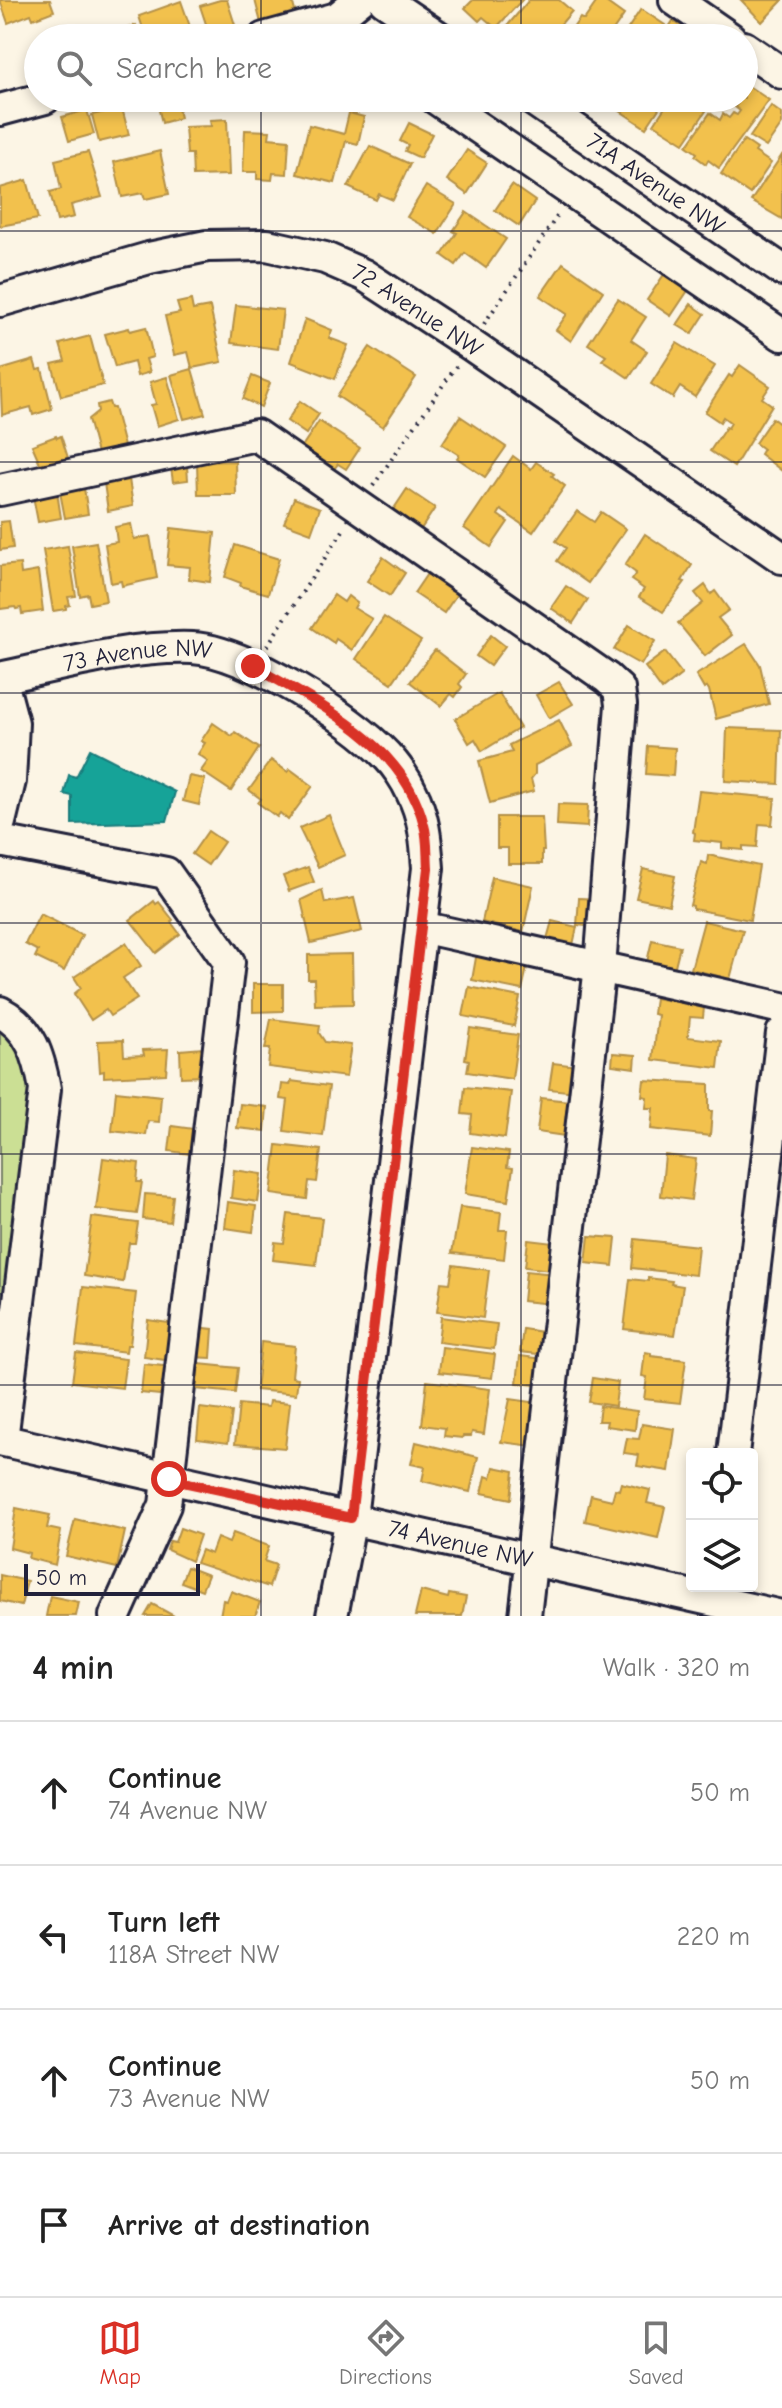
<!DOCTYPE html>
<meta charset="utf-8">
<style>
:root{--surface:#fff;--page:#f2f2f2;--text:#222;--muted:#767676;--line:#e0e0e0;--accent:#d93025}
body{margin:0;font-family:"Comic Neue",sans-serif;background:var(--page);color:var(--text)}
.controls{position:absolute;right:24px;bottom:24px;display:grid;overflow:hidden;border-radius:8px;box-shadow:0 4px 12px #0003}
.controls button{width:72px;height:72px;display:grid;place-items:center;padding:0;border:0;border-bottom:2px solid var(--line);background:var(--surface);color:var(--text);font:40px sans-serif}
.scale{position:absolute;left:24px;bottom:20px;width:176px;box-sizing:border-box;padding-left:8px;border:4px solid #22223b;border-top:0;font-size:22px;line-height:28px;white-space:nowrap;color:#22223b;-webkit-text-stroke:6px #fcf5e5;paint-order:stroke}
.stop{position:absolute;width:24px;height:24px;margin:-18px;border:6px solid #d93025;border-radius:50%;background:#fff}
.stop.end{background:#d93025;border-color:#fff;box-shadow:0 2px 8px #0008}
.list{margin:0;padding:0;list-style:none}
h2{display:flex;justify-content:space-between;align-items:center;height:104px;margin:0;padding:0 32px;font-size:34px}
h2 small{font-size:26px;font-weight:400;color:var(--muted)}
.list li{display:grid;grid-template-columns:52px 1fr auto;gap:24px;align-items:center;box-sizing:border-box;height:144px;padding:0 32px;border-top:2px solid var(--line)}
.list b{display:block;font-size:30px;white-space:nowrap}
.list p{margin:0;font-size:26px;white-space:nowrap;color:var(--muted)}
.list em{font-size:26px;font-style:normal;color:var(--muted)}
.icon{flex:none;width:44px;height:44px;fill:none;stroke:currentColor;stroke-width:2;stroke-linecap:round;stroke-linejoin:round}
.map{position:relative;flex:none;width:782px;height:1616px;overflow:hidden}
.search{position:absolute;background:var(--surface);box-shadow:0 4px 12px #0003;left:24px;right:24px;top:24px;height:88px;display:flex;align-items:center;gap:20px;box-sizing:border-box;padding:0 28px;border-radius:44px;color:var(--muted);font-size:30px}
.sheet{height:680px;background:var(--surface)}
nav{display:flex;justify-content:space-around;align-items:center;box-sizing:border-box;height:112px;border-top:2px solid var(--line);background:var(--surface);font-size:22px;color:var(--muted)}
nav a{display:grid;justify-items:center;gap:4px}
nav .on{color:var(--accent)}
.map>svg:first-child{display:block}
.green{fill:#cbdf94;stroke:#768068;stroke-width:2}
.homes{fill:#f2c14e;stroke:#b49148;stroke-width:2}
.public{fill:#17a398;stroke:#1a7c7c;stroke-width:2}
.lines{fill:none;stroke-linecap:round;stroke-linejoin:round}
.minor-casing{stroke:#22223b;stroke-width:36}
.path{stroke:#22223b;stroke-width:4;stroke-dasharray:2 6;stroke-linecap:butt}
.minor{stroke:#fcf5e5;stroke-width:30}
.route{stroke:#d93025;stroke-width:10}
.grid{fill:none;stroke:#22223b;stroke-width:2;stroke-opacity:0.55}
.labels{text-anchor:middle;stroke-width:8;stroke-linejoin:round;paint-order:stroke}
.street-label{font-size:24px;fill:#22223b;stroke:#fcf5e5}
</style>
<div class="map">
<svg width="782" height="1616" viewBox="0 0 782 1616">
<rect width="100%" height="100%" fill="#fcf5e5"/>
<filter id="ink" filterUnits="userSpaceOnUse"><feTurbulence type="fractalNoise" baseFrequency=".0125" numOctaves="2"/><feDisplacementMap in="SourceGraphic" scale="16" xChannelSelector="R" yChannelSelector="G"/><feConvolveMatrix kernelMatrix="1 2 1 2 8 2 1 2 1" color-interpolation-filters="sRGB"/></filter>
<g filter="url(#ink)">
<path class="green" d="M0,1028C26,1053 28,1062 30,1098L0,1334Z"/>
<g class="homes">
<polygon points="0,0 50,0 54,11 33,19 31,14 8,23"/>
<polygon points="220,0 227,0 236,28 210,36 200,6"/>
<polygon points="255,0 292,0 296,15 261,23"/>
<polygon points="473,0 522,0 496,28 483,17 479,21 465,8"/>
<polygon points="529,0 559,0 572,11 549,38 511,38 503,31"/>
<polygon points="598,0 603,0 624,15 608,38 558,38 563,31 568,35 580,18 584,20"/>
<polygon points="741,0 782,0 782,1 762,22"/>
<polygon points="181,1 193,35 186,38 146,38 139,16"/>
<polygon points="641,9 665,25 656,38 627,38 623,36"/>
<polygon points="673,21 698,37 697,38 662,38"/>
<polygon points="136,25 140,38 114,38 112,33"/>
<polygon points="66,26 71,38 42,38 41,35"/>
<polygon points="747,85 769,100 719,168 708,160 706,164 695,156 697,153 687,146 710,113 720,120 723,114 729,118 733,113 737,115 740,111 735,107 741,98 744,98 744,90"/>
<polygon points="156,98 176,98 180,118 162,123"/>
<polygon points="620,98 666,98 646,128 614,107"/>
<polygon points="671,98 687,98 706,111 684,143 654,124"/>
<polygon points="771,106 782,114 782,124 766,147 750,137"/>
<polygon points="122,108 129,135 99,142 92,115"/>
<polygon points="87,110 94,134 69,141 62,117"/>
<polygon points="349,113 364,117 358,144 346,141 335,183 297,174 309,125 344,134"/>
<polygon points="227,119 229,175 193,176 192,154 187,154 185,127 211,126 210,120"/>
<polygon points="409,123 432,134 420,158 405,151 408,145 400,141"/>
<polygon points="245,130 270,131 269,138 289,140 287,174 273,173 272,180 257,179 257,172 243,172"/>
<polygon points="744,140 757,149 755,152 771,163 750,194 721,174"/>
<polygon points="370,146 410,164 393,200 379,194 376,200 348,187"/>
<polygon points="467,150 487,163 467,194 447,180"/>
<polygon points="160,151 169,194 145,199 143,193 122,197 114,162"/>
<polygon points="88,152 102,197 71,205 74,217 57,221 50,192 61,189 55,160"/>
<polygon points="782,155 782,219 751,201"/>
<polygon points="27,180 38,219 0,226 0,188"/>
<polygon points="512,185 535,201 519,226 495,210"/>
<polygon points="426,186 456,204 437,234 407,217"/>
<polygon points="466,212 506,239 486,268 465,253 456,265 442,255 457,233 453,231"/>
<polygon points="563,263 603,291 571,341 556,330 567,314 540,296"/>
<polygon points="667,270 691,286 671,316 647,300"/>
<polygon points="618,299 646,317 631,340 647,351 629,378 602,360 606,356 588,344"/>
<polygon points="191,300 193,310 210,307 222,362 192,368 188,352 174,355 165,316 180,313 177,303"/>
<polygon points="691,304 705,314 692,334 677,325"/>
<polygon points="236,305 283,310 278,349 231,343"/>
<polygon points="305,319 332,330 329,338 348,345 335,379 291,362"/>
<polygon points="146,327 153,357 146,359 150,372 137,376 134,362 115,367 105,334 129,328 130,331"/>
<polygon points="90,336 103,385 61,396 52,364 65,361 60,344"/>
<polygon points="677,343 715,366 695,397 680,387 673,398 651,384"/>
<polygon points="370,347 416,377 383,427 337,396"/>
<polygon points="34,360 37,370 42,369 52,409 33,415 31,407 2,415 0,370"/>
<polygon points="740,365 770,386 762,398 772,405 734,467 710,451 726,427 728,428 731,423 723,417 720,422 705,412 729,375 732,377"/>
<polygon points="192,369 205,414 184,419 171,375"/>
<polygon points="252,376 270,383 261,407 243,399"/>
<polygon points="167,377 179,419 157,426 151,405 156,404 150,382"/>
<polygon points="300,401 319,414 306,434 287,421"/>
<polygon points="109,402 111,408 114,408 125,450 98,457 88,419 98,411 97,405"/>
<polygon points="460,416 506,447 485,477 457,458 459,455 442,444"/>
<polygon points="772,418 780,424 782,421 782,471 760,454 763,449 755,443"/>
<polygon points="319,421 360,448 346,469 338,464 334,469 301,448"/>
<polygon points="56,436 57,438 61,436 68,458 42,468 32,445"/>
<polygon points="513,456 531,469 536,462 554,474 552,476 565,486 533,532 501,510 498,515 508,522 491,547 464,528"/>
<polygon points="235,461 236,495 198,495 197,462"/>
<polygon points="187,466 188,480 173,482 171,468"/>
<polygon points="129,479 133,506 108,511 104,483"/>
<polygon points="84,488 88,514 65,518 60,492"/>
<polygon points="407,489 435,508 419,532 391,513"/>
<polygon points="57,492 61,518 38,522 33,496"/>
<polygon points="294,498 320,508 311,533 284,523"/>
<polygon points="577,511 594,522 601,512 626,529 588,583 557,561 566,548 556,541"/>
<polygon points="9,521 13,548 0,550 0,522"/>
<polygon points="131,524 134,539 150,536 157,578 122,586 121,581 111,583 105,544 117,542 115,527"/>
<polygon points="171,528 215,533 210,582 189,579 190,567 167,565"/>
<polygon points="645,534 692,565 682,581 685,582 663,612 639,597 644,589 631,580 636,573 625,565"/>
<polygon points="96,542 106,601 90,604 88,594 80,596 72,546"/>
<polygon points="235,545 279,559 268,594 240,586 241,583 225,577"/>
<polygon points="68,546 76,596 68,597 70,605 66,606 66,609 53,611 43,550"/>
<polygon points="383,557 405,573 390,596 367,581"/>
<polygon points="20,564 21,574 38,571 43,611 22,614 21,608 16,609 15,607 0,609 0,566"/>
<polygon points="429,571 459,591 444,613 414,593"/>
<polygon points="705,585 711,594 715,591 729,610 718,618 732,635 705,656 678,623 703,603 695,593"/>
<polygon points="566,586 588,600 573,623 551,608"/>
<polygon points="334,595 344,602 348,596 357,603 354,608 372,619 352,650 336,639 334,643 312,628"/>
<polygon points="384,617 421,641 392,683 356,659"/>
<polygon points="629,625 655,641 641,665 614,650"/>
<polygon points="491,635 505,646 490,666 476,656"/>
<polygon points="746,644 760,665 769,704 716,719 709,690 707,687 704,689 696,675"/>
<polygon points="435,650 466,674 459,684 462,687 455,697 451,694 441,706 410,682"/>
<polygon points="665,652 682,674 662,690 645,667"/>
<polygon points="559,682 573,704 549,718 536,695"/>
<polygon points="499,693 520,728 482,751 475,739 469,743 455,719"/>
<polygon points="559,720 572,746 535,765 535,774 531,779 534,791 490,803 479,761 512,752 509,745"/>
<polygon points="213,723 232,736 235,732 259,748 231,791 201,771 208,761 198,754 205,743 201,741"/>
<polygon points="727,728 781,730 779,784 725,781"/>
<polygon points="648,746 675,748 673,776 646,774"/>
<polygon points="271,760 288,772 290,769 313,786 288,820 280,813 277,817 258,803 261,799 249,790"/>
<polygon points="189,776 205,779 199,805 183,801"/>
<polygon points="699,791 775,798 772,825 759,824 757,847 743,846 743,850 722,848 722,843 694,840 695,833 693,832"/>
<polygon points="558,804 588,805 587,827 557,825"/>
<polygon points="329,815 345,855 318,867 299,828"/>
<polygon points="497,817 542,817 544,851 542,851 542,864 508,864 508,848 497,848"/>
<polygon points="208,831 224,842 208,865 192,854"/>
<polygon points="708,855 759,866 750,920 693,909 693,906 690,905 701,862 707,864"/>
<polygon points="308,867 314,882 289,891 283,876"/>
<polygon points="643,869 675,876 669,905 636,898"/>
<polygon points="492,877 533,886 523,932 482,922"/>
<polygon points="322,890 325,903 354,898 362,931 311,943 301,900"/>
<polygon points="579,898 599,899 596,927 577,925"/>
<polygon points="154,901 156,904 159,902 173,920 171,922 180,934 156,953 130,920"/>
<polygon points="40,914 82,935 64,971 35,957 38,951 25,944"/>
<polygon points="552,921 577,927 573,945 547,939"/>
<polygon points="704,921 743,930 730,979 691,969"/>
<polygon points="652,940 680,946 674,970 647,962"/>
<polygon points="126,943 141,966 123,978 137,999 110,1016 106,1010 91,1020 74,994 81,988 74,977"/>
<polygon points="477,952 528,963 522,990 472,980"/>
<polygon points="352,954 353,1004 315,1005 314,979 308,979 308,955"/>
<polygon points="253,984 283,984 283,1011 253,1012"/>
<polygon points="469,987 520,997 514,1026 463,1016"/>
<polygon points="655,998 704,1007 703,1018 690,1017 688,1037 721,1041 718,1068 653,1060 658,1015 653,1014"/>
<polygon points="271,1019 320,1025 319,1033 325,1042 351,1045 346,1077 268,1067 270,1049 265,1049"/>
<polygon points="470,1028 518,1035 512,1079 467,1072 469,1060 465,1059"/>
<polygon points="123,1040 124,1056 144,1055 143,1050 168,1049 166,1074 104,1077 104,1071 100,1072 98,1041"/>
<polygon points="203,1048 205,1076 181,1077 180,1050"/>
<polygon points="613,1053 636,1055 635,1068 612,1065"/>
<polygon points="553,1063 578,1066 575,1092 549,1089"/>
<polygon points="644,1080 709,1084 709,1111 712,1111 710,1136 651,1129 653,1108 646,1108 647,1097 642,1096"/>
<polygon points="291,1081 329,1086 323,1136 284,1131 288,1100 280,1099 282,1084 290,1085"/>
<polygon points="465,1087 511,1092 505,1138 470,1133 472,1115 462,1114"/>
<polygon points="116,1091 161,1096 159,1122 148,1121 146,1135 112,1131"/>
<polygon points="541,1098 569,1101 565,1136 537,1132"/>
<polygon points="240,1104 267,1107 265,1131 237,1128"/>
<polygon points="172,1126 201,1130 197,1155 169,1151"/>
<polygon points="277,1145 321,1150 317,1182 309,1181 307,1199 271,1194"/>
<polygon points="472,1147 509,1152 507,1167 513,1168 508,1201 465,1194"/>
<polygon points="665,1155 696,1159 691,1200 661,1196"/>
<polygon points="103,1158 139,1163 137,1182 142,1182 137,1214 96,1209"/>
<polygon points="234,1170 262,1174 258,1202 231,1198"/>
<polygon points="145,1194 173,1196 170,1222 143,1219"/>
<polygon points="228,1202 256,1206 253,1232 225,1228"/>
<polygon points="460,1207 501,1212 499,1230 507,1230 504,1259 452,1253"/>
<polygon points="288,1214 322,1218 316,1265 273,1260 275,1242 284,1243"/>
<polygon points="92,1217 138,1223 135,1243 129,1243 123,1282 84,1276"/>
<polygon points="589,1236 616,1238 613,1266 586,1263"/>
<polygon points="635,1239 698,1246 695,1275 632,1268"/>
<polygon points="528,1240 554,1243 550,1270 525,1267"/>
<polygon points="453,1265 489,1270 483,1318 437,1312 441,1282 450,1283"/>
<polygon points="526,1271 554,1274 551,1304 523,1301"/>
<polygon points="648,1278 672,1281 671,1284 683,1286 675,1335 624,1329 630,1279 648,1281"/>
<polygon points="83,1287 136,1293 130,1345 127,1345 126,1352 76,1346"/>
<polygon points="441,1317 497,1324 494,1349 438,1342"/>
<polygon points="148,1320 176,1324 172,1361 144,1357"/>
<polygon points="196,1327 213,1329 211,1358 192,1357"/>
<polygon points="523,1329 549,1333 547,1355 520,1352"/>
<polygon points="261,1342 295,1346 292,1377 298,1378 296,1394 256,1390"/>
<polygon points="442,1347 495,1354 492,1378 439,1372"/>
<polygon points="645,1352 651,1353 651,1356 686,1360 680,1403 644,1399 647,1377 642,1376"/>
<polygon points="76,1353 126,1359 122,1388 72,1382"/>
<polygon points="520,1356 545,1359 542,1386 517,1383"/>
<polygon points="144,1364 172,1367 169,1396 141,1393"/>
<polygon points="199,1364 238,1368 235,1393 196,1389"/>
<polygon points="593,1378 618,1382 615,1406 589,1402"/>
<polygon points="427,1381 490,1389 484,1434 472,1432 471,1436 463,1436 462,1438 444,1436 445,1428 422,1425"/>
<polygon points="510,1399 539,1403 532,1446 501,1442"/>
<polygon points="269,1401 290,1403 285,1448 235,1444 239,1404 268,1407"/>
<polygon points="600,1406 637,1411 635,1430 606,1426 607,1421 598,1421"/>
<polygon points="200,1408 232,1412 228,1443 197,1439"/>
<polygon points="642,1424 675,1429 669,1471 637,1466 639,1455 624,1453 627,1438 639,1439"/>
<polygon points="416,1442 478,1457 470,1492 422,1481 425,1467 411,1464"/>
<polygon points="494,1467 514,1471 511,1499 482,1493 486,1476 491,1478"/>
<polygon points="621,1483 650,1490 647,1503 665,1507 658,1538 585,1521 591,1495 612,1500 615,1489 619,1490"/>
<polygon points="16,1508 50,1515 47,1528 61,1531 55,1565 28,1558 29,1553 10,1548"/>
<polygon points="75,1519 125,1531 117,1568 66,1556"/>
<polygon points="180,1528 200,1535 191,1561 167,1550 170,1541 175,1542"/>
<polygon points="233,1533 269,1546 264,1561 276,1565 269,1587 196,1563 201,1550 211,1554 217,1538 229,1543"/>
<polygon points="187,1567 208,1575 202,1590 181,1582"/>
<polygon points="0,1575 27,1581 21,1606 0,1601"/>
<polygon points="231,1591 260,1602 255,1616 220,1616 223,1600 227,1601"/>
<polygon points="421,1591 448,1598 449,1594 466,1597 462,1616 415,1616"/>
<polygon points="50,1596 79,1602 76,1616 46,1616"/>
<polygon points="152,1604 174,1616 145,1616"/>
</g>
<polygon class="public" points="90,749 175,792 167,821 72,824 72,796 64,794 69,775 76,777"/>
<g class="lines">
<g class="minor-casing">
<g id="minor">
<polyline points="384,0 440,38"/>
<polyline points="675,0 730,38"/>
<polyline points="264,38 337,18 359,0"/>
<polyline points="744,47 782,73"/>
<polyline points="435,98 782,335"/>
<path id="s1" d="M530,98L782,270"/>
<polyline points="0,110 45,98"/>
<path id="s2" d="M0,301L149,258L207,246L267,245L325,258L364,275L471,345L782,558"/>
<polyline points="0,490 256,435 607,678 619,689 621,705 600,966 525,1616"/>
<path id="s3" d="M0,678C62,665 129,646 192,648C244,650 352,718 387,756C396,765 406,780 411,791C424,816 426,840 428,868L351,1518L332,1616"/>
<polyline points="0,822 10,781 13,723 1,678"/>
<polyline points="0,841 166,873 229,962 165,1505 115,1616"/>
<polyline points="421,927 782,1008"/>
<path d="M0,1012C31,1028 39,1056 45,1089L2,1440"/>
<path id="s4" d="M0,1440L781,1616"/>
<polyline points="733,1454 782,1033"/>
</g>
</g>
<g class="path">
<polyline points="484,324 560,212"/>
<polyline points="373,486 457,365"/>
<polyline points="267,646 346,526"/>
</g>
<use href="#minor" class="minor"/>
</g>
</g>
<g class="lines" filter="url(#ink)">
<path class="route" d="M169,1479L351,1518L428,868C427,854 428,838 424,825C404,743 320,705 253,666"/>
</g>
<path class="grid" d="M261,0V38M521,0V38M261,98V1616M521,98V1616M0,231H782M0,462H782M0,693H782M0,923H782M0,1154H782M0,1385H782"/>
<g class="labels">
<g class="street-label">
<text dy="8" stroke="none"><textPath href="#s1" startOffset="152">71A Avenue NW</textPath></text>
<text dy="8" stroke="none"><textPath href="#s2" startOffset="440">72 Avenue NW</textPath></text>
<text dy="8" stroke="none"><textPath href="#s3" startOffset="140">73 Avenue NW</textPath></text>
<text dy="8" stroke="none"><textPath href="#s4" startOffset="472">74 Avenue NW</textPath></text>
</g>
</g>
</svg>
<div class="controls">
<button><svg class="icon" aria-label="locate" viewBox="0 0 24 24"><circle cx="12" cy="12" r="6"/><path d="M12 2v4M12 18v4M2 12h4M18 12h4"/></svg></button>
<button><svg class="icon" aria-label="layers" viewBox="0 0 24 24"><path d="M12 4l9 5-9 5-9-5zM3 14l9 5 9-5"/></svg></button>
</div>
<div class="scale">50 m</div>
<div class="stop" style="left:169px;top:1479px"></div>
<div class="stop end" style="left:253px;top:666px"></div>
<div class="search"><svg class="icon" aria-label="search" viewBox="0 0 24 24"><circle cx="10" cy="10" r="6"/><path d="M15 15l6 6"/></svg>Search here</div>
</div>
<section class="sheet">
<h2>4 min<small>Walk · 320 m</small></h2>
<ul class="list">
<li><svg class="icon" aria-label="ahead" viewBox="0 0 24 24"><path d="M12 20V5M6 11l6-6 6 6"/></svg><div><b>Continue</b><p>74 Avenue NW</p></div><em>50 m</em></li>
<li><svg class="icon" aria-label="left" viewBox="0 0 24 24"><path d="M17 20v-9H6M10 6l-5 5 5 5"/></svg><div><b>Turn left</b><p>118A Street NW</p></div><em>220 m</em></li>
<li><svg class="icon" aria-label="ahead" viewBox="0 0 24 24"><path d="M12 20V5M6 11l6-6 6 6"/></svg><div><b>Continue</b><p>73 Avenue NW</p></div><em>50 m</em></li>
<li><svg class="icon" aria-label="arrive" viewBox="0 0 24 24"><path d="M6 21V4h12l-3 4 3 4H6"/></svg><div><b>Arrive at destination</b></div></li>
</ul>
</section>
<nav>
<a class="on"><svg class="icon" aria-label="map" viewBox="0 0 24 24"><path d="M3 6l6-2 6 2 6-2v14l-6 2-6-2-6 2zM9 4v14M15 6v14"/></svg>Map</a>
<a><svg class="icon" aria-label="directions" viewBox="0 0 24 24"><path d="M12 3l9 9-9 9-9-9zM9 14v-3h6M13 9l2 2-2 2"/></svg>Directions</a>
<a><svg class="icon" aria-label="saved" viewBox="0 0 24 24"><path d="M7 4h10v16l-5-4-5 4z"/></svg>Saved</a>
</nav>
